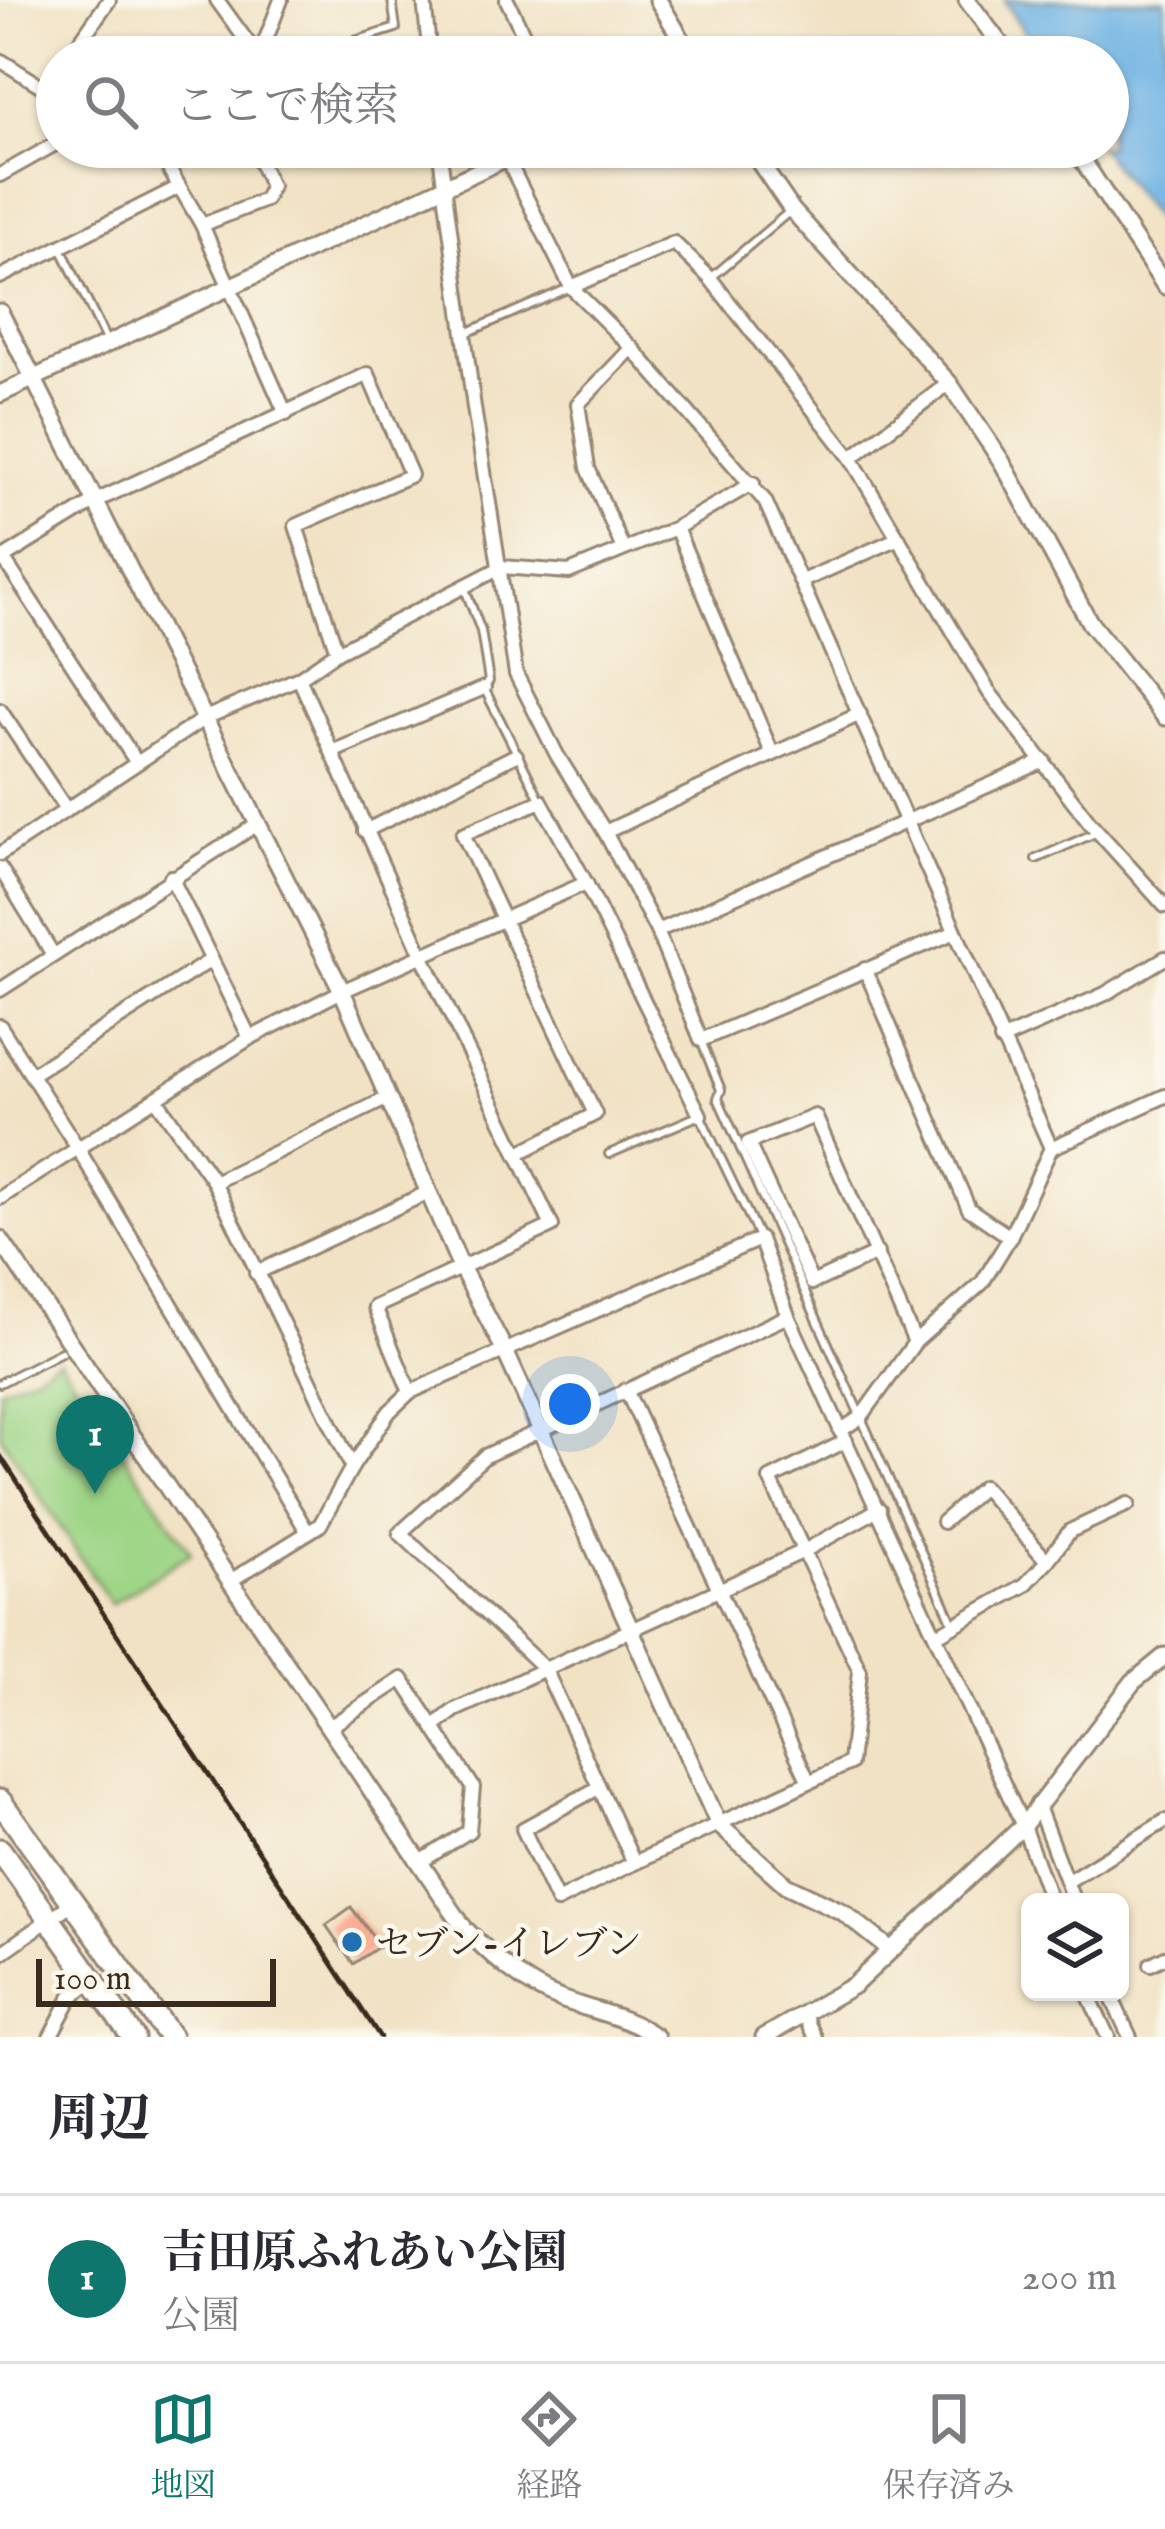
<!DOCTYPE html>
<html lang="ja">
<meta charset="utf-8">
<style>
:root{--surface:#fff;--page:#f2f2f3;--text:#2b2b33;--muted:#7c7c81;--line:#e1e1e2;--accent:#0f766e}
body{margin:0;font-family:"IM FELL English","Noto Serif JP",serif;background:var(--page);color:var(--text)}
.controls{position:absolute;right:36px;bottom:36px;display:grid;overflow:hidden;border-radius:18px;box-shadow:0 3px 9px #0004}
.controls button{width:108px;height:108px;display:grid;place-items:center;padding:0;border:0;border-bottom:3px solid var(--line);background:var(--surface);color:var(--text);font:60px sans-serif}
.scale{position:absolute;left:36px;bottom:30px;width:240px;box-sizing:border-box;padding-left:12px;border:6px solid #3b2a1e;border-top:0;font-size:33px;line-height:42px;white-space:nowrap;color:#3b2a1e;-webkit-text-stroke:9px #fbf7ec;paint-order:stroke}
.you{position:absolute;left:570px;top:1404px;width:42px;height:42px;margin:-30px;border:9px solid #fff;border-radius:50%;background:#1a73e8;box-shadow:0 0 0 18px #1a73e833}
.badge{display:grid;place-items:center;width:78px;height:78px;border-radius:50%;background:var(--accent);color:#fff;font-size:39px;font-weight:700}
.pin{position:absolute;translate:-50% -99px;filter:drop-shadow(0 3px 6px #0008)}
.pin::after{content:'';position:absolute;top:63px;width:42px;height:36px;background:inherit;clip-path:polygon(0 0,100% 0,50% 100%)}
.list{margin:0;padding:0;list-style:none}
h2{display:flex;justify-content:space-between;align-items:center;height:156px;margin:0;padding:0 48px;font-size:51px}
h2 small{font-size:39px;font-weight:400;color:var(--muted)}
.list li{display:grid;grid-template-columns:78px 1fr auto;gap:36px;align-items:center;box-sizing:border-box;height:168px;padding:0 48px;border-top:3px solid var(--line)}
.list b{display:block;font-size:45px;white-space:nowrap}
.list p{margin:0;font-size:39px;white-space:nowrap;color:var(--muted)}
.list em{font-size:39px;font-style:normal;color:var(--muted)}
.icon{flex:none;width:66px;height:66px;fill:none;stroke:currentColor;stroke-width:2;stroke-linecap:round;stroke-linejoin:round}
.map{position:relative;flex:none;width:1165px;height:2037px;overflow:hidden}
.search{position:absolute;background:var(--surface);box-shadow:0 3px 9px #0004;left:36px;right:36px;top:36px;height:132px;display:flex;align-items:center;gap:30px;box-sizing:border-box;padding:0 42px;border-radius:66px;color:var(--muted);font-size:45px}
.sheet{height:324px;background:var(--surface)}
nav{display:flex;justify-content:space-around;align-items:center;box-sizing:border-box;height:168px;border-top:3px solid var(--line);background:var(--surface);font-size:33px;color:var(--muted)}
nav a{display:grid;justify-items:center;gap:6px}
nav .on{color:var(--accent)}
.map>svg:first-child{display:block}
.green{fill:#9fd587;stroke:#6d8052;stroke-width:3}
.water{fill:#6eb2e3;stroke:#546e80;stroke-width:3}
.building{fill:#faac92}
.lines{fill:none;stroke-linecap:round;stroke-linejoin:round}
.service-casing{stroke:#968672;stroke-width:12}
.minor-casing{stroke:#968672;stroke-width:18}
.tertiary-casing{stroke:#968672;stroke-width:21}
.trunk-casing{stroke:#968672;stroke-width:27}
.service{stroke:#fff;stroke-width:6}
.minor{stroke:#fff;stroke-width:12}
.tertiary{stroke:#fff;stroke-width:15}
.trunk{stroke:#fff;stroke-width:21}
.rail{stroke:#3b2a1e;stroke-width:4.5}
.poi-dot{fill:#1f6fb2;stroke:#fbf7ec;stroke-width:4.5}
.labels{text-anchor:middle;stroke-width:9;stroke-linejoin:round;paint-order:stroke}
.poi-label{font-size:36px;fill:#3b2a1e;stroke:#fbf7ec;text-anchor:start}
</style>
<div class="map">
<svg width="1165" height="2037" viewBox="0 0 1165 2037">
<rect width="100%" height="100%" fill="#fbf7ec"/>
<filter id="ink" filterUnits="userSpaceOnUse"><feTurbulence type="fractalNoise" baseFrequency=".00833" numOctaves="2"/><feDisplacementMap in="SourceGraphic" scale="24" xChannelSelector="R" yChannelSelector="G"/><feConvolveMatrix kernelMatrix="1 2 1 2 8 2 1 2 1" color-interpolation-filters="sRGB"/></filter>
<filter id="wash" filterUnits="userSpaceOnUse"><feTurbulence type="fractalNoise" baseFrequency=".004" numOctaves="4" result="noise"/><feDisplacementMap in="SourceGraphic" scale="48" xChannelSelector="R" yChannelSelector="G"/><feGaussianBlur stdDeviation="2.7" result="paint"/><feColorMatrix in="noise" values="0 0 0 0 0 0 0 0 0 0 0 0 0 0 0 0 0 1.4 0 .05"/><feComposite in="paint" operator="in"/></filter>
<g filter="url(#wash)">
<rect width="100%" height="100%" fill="#f1e2c5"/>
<polygon class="green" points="59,1359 191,1553 111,1604 0,1435 0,1388 33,1375"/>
<polygon class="water" points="1004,0 1165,0 1165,232 1099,147 1108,147 1108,57 1040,57"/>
<g id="blocks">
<polygon class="building" points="351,1907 380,1946 353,1964 326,1925"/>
</g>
</g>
<g filter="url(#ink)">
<use href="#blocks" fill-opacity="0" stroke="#968672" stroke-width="3"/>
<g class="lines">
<g class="service-casing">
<g id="service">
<polyline points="266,48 287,57"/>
<polyline points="304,57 396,28 392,0"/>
<polyline points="62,250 106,340"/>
<polyline points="712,277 789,212"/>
<polyline points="464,334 571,287"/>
<polyline points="465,589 481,631 489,681 484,688 541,801"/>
<polyline points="1036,859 1095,833"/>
<polyline points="702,1043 721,1090 718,1098 953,1623"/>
<polyline points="609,1154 700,1115 760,1239"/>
<polyline points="0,1383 61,1352"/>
</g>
</g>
<g class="minor-casing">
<g id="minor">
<polyline points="217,0 251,47"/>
<polyline points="424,0 430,57"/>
<polyline points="69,57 109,0"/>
<polyline points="220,57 263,47 281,0"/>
<polyline points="502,57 528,44 507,0"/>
<polyline points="0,60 49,91 57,77"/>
<polyline points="156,147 202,225 286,414"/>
<polyline points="439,147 474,408 516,674 557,755 605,832 657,931 701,1040 953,933"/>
<polyline points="501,147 571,287 632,348 765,501 1051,1148 1010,1237 982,1283 915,1342 861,1417 840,1431"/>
<polyline points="0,175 57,143"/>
<polyline points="202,225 265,200 271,186 253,147"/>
<polyline points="0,277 179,187"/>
<polyline points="571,287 674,243 710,278 851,458 989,692 1091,824 1165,906"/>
<polyline points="851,458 949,383"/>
<polyline points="676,528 772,753"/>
<polyline points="623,549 588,468 578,404 632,348"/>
<polyline points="3,558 137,763"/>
<polyline points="0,560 96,501 368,374 411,475 296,526 337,652"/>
<polyline points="802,581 899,538"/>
<polyline points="299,678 423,957 552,1226 375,1307 410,1392"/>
<polyline points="0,710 66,809"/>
<polyline points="334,751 484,688"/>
<polyline points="365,831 516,755"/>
<polyline points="605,832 860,714"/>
<polyline points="0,854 205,718 299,678 337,652 502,567 569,572 676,528 753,483"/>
<polyline points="0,868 52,953"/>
<polyline points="171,877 250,1038"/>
<polyline points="657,931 1044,761"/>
<polyline points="865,969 969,1209 1010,1237"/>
<polyline points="0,990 256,825"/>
<polyline points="0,1026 77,1147 307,1531"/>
<polyline points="1001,1040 1105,994 1165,958"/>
<polyline points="32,1074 211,960"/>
<polyline points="156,1099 214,1182 352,1467"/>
<polyline points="1051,1148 1165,1096"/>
<polyline points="517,1154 595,1114 463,834 541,801 586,883 700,1115"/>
<polyline points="214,1182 388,1098"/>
<polyline points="0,1198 250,1038 342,991 586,883"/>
<polyline points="877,1253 812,1283 748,1143 815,1116 915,1342"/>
<polyline points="256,1273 429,1192"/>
<polyline points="788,1316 485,1456 400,1533 545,1669 634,1863 850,1763 860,1671 770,1479 846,1441"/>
<polyline points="626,1390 808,1780"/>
<polyline points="1047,1561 1070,1531 1128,1504"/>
<polyline points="230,1581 320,1525 352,1467 389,1412 410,1392 760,1239 788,1316 1023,1826 1051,1902"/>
<polyline points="937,1635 1025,1585 1047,1561 983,1487 943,1522"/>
<polyline points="434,1726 455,1710 804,1551 879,1509"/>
<polyline points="328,1728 402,1679 473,1787 469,1831 419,1863"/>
<polyline points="598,1788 523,1829 557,1901 634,1863"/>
<polyline points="1037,1804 1074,1902"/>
<polyline points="1068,1881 1165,1821"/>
<polyline points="0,1954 71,1904"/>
<polyline points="1151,1964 1165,1957"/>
<polyline points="1087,1992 1108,2037"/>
<polyline points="1109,1992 1130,2037"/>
<polyline points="805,2016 816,2037"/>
<polyline points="50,2037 71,1997 92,1980"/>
</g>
</g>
<g class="tertiary-casing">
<g id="tertiary">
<polyline points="658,0 692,57"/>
<polyline points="967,0 1010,57"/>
<polyline points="749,147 792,210 949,383 1002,462 1090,623 1165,717"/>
<polyline points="1074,147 1165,286"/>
<polyline points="0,312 342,991 460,1265 505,1351 719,1825 786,1885 843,1912 891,1950"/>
<polyline points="0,394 530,147"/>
<path d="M0,1239L464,1928C492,1956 523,1985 561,1999C594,2012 628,2016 656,2037"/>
<polyline points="764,2037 854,1985 1023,1826 1133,1682 1165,1656"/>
</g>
</g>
<g class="trunk-casing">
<g id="trunk">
<polyline points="0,1801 170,2037"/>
<polyline points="0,1850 133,2037"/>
</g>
</g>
<use href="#service" class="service"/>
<use href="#minor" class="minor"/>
<use href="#tertiary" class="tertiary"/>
<use href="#trunk" class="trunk"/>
<polyline class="rail" points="0,1455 380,2037"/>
</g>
</g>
<circle class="poi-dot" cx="352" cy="1942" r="12"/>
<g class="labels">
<g class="poi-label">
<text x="376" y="1955">セブン-イレブン</text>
</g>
</g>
</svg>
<div class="controls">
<button><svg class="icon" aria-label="layers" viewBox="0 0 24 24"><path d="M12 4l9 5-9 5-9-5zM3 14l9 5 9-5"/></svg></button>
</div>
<div class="scale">100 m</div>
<div class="you"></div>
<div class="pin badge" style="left:95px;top:1494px">1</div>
<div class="search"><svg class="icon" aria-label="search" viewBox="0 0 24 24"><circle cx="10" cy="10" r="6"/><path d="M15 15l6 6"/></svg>ここで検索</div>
</div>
<section class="sheet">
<h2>周辺<small></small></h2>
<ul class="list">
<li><span class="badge">1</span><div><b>吉田原ふれあい公園</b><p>公園</p></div><em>200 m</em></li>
</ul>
</section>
<nav>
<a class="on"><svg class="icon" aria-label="map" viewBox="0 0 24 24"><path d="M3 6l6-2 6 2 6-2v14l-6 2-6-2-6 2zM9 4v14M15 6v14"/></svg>地図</a>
<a><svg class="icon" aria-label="directions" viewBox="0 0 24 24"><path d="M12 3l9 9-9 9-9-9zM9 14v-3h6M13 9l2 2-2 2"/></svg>経路</a>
<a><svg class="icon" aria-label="saved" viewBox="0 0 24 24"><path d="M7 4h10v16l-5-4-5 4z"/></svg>保存済み</a>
</nav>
